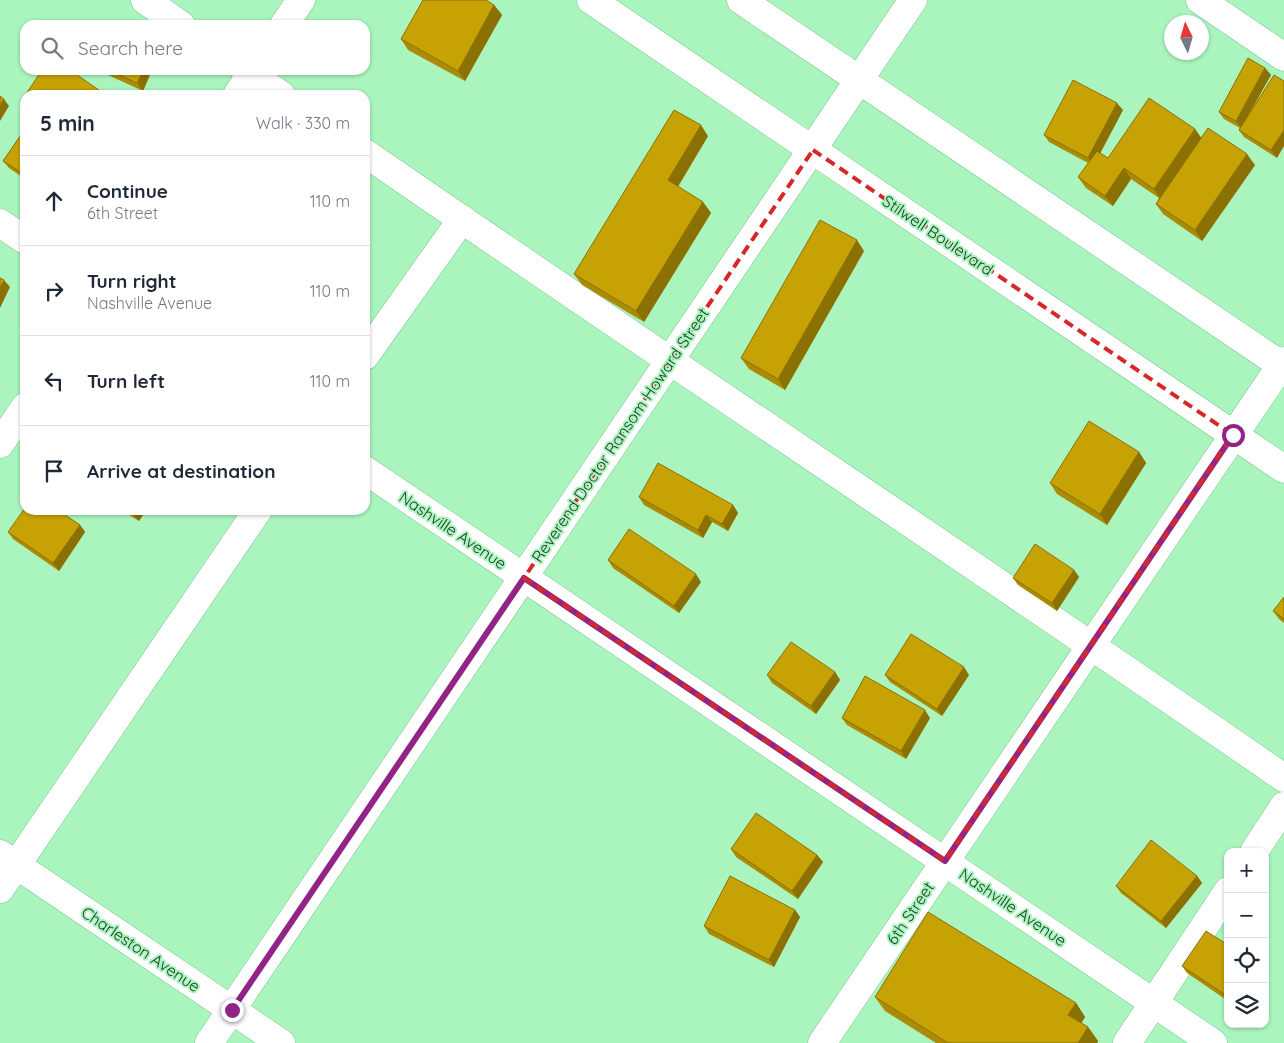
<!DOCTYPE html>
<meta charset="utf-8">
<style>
:root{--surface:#fff;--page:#f6f6f7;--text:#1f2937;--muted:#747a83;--line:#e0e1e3}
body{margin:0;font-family:Quicksand,sans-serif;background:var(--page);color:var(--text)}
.controls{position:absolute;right:15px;bottom:15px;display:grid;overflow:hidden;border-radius:10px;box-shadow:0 1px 4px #0004}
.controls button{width:45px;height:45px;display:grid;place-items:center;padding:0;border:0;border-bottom:1px solid var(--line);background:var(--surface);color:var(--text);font:25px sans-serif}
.compass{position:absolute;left:1164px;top:15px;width:45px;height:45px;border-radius:50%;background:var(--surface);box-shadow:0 1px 4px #0004;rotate:355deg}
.stop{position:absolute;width:15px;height:15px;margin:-11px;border:4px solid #912486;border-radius:50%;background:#fff}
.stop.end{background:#912486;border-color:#fff;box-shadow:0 1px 5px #0008}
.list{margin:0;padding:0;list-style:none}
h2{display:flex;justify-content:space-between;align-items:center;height:65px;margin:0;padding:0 20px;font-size:21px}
h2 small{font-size:16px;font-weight:400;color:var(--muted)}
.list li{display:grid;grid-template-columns:32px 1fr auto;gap:15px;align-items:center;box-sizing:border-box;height:90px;padding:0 20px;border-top:1px solid var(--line)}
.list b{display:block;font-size:19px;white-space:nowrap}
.list p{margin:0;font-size:16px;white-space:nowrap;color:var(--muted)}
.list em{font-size:16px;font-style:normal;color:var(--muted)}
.icon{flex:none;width:28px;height:28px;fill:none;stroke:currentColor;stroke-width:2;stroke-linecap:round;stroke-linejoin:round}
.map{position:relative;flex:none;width:1284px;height:1043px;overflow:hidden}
.search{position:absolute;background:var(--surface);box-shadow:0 1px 4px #0004;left:20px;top:20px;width:350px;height:55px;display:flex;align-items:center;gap:12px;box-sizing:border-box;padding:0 18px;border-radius:15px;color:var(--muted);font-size:19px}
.panel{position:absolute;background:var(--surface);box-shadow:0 1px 4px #0004;left:20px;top:90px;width:350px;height:425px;border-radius:15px}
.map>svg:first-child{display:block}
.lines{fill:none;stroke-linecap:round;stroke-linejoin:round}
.minor-casing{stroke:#7dc792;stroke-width:29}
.major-casing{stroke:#7dc792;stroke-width:29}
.minor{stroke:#fff;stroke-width:28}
.major{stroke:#fff;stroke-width:28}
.wall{fill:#ab8b04}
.shaded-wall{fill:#8b7104}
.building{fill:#c7a205;stroke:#8b7104}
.route{stroke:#912486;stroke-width:6}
.marked{fill:none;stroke:#d62828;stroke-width:4;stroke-dasharray:10 6;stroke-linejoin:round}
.labels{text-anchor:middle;stroke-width:4;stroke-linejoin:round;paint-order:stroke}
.street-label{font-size:16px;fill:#1c3b25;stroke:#aaf5be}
</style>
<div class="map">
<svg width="1284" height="1043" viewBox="0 0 1284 1043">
<rect width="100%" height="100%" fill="#aaf5be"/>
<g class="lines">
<g class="minor-casing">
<g id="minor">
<polyline points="145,0 181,25"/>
<polyline points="1200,0 1284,57"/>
<polyline points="284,25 301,0"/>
<polyline points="245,70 281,95"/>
<polyline points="237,95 254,70"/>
<path d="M365,153C670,363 979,567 1284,778"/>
<polyline points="0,223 25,240"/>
<polyline points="365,356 462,219"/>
<polyline points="0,444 25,407"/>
<polyline points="365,470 1213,1043"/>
<polyline points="1254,852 1284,806"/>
<polyline points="0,854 281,1043"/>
<polyline points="0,889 258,510"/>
<polyline points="209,1043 913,0"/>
<polyline points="822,1043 1284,361"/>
<polyline points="1127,1043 1228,891"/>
</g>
</g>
<g class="major-casing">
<g id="major">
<polyline points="591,0 1284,469"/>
<polyline points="741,0 1284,367"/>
</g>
</g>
<use href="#minor" class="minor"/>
<use href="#major" class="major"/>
</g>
<g class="wall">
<polygon points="494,5 502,15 465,81 408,50 401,39"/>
<polygon points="1265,68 1271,75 1246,119 1274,75 1277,158 1244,137 1239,130 1240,128 1224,119 1219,112"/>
<polygon points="97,70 152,70 143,91"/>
<polygon points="1123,110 1100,153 1108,158 1195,129 1201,138 1255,165 1202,241 1163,214 1156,204 1159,198 1131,179 1113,206 1086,188 1078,177 1088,163 1049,142 1044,135"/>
<polygon points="25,129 25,179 9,168 3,161"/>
<polygon points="708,136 678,187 703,202 711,213 644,322 582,285 574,274"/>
<polygon points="864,251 785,390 749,369 741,358"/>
<polygon points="1139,452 1146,463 1107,525 1057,494 1050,483"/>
<polygon points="639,497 733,505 738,513 728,531 712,522 703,538 644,505"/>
<polygon points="121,510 146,510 139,521"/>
<polygon points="80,525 85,532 59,571 13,539 8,532"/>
<polygon points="608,560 701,582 679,613 613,568"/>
<polygon points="1074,570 1079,577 1057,611 1018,585 1013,578"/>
<polygon points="1284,597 1284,623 1279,619 1273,611"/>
<polygon points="835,672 840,680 816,714 772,683 767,675"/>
<polygon points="885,675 969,675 942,716 890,682"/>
<polygon points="842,718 930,718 906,759 847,725"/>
<polygon points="731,849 817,855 823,862 798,899 736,857"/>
<polygon points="1197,876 1202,883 1166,928 1121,893 1116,886"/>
<polygon points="795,910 800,917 774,967 709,934 704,926"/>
<polygon points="1228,945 1228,1001 1187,973 1182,966"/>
<polygon points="875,997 1076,1003 1085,1017 1081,1023 1088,1027 1098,1041 1097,1043 936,1043 885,1011"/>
</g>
<g class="shaded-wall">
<polygon points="494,5 502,15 465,81 458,71"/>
<polygon points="1265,68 1271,75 1241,128 1236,121"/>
<polygon points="144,70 152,70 143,91 137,83"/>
<polygon points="4,99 9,106 0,121 0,105"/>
<polygon points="1117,103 1123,110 1094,165 1088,158"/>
<polygon points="701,125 708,136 675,191 668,180"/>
<polygon points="1195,129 1202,139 1161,200 1154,189"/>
<polygon points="1284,130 1284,146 1277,158 1271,150"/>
<polygon points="1247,154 1255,165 1202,241 1195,230"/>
<polygon points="1124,168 1131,179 1113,206 1105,196"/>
<polygon points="703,202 711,213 644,322 636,311"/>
<polygon points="857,240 864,251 785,390 778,379"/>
<polygon points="4,280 10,287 0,308 0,289"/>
<polygon points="1139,452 1146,463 1107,525 1100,514"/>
<polygon points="733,505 738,513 728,531 722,524"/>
<polygon points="136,510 146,510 139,521 133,514"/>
<polygon points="706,515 712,522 703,538 698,530"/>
<polygon points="80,525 85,532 59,571 53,563"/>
<polygon points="1074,570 1079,577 1057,611 1052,603"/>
<polygon points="696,574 701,582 679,613 674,606"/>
<polygon points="964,667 969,675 942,716 937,709"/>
<polygon points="835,672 840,680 816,714 811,706"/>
<polygon points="925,710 930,718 906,759 901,751"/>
<polygon points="817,855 823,862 798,899 792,891"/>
<polygon points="1197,876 1202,883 1166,928 1161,921"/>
<polygon points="795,910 800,917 774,967 769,960"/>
<polygon points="1228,988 1228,1000 1224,994"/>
<polygon points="1076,1003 1085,1017 1078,1029 1068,1015"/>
<polygon points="1088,1027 1098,1041 1097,1043 1078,1043"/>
</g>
<g class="building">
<polygon points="423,0 486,0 494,5 458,71 401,39"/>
<polygon points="1248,58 1265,68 1236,121 1219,112"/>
<polygon points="42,70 70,70 106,95 27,95 26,94"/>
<polygon points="108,70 144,70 137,83"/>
<polygon points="1274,75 1284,81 1284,130 1271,150 1239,130"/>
<polygon points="1073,80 1117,103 1088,158 1044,135"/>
<polygon points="0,96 4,99 0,105"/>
<polygon points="1149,98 1195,129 1154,189 1124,168 1105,196 1078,177 1097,151 1108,158"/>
<polygon points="674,110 701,125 668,180 703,202 636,311 574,274"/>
<polygon points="1208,128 1247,154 1195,230 1156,204"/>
<polygon points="25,129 25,175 3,161"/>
<polygon points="820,220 857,240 778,379 741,358"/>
<polygon points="0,278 4,280 0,289"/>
<polygon points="1089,421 1139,452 1100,514 1050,483"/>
<polygon points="658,463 733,505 722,524 706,515 698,530 639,497"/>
<polygon points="25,508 25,510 58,510 80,525 53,563 8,532"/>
<polygon points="128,510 136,510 133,514"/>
<polygon points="629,529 696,574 674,606 608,560"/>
<polygon points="1035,544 1074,570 1052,603 1013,578"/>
<polygon points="1284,597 1284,619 1273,611"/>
<polygon points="911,634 964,667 937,709 885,675"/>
<polygon points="791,642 835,672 811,706 767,675"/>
<polygon points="865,676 925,710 901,751 842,718"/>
<polygon points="756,813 817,855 792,891 731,849"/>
<polygon points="1151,840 1197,876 1161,921 1116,886"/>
<polygon points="730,876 795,910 769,960 704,926"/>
<polygon points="928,912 1076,1003 1068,1015 1088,1027 1078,1043 948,1043 875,997"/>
<polygon points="1206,931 1228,945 1228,988 1224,994 1182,966"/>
</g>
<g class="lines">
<polyline class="route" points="232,1010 524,578 945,861 1233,435"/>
</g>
<path class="marked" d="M813,150L1233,435L945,861L524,578Z"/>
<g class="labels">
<g class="street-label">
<text transform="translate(938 235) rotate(34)" y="6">Stilwell Boulevard</text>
<text transform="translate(620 435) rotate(-56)" y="6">Reverend Doctor Ransom Howard Street</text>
<text transform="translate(453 530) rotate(34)" y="6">Nashville Avenue</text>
<text transform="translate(1013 907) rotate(34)" y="6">Nashville Avenue</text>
<text transform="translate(910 913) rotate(-56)" y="6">6th Street</text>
<text transform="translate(141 949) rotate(34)" y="6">Charleston Avenue</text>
</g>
</g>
</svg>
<div class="controls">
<button>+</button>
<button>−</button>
<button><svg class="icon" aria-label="locate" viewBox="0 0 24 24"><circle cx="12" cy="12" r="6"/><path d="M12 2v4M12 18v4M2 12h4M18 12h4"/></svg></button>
<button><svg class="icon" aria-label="layers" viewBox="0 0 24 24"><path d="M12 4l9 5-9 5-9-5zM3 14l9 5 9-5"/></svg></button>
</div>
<svg class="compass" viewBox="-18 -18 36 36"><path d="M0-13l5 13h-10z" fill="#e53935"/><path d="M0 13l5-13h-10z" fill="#747a83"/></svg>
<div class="stop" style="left:1233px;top:435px"></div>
<div class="stop end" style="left:232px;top:1010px"></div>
<div class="search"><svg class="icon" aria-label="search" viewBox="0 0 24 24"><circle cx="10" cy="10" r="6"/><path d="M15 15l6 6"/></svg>Search here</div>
<section class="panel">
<h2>5 min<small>Walk · 330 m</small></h2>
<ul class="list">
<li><svg class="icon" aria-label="ahead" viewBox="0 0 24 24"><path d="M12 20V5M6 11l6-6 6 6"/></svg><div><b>Continue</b><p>6th Street</p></div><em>110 m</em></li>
<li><svg class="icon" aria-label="right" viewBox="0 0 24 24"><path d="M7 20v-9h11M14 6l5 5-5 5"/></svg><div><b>Turn right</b><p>Nashville Avenue</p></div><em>110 m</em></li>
<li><svg class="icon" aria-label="left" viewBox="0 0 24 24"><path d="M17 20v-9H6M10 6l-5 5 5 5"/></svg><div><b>Turn left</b></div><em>110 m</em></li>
<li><svg class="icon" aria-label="arrive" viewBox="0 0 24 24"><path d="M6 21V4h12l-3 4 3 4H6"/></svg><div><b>Arrive at destination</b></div></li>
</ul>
</section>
</div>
